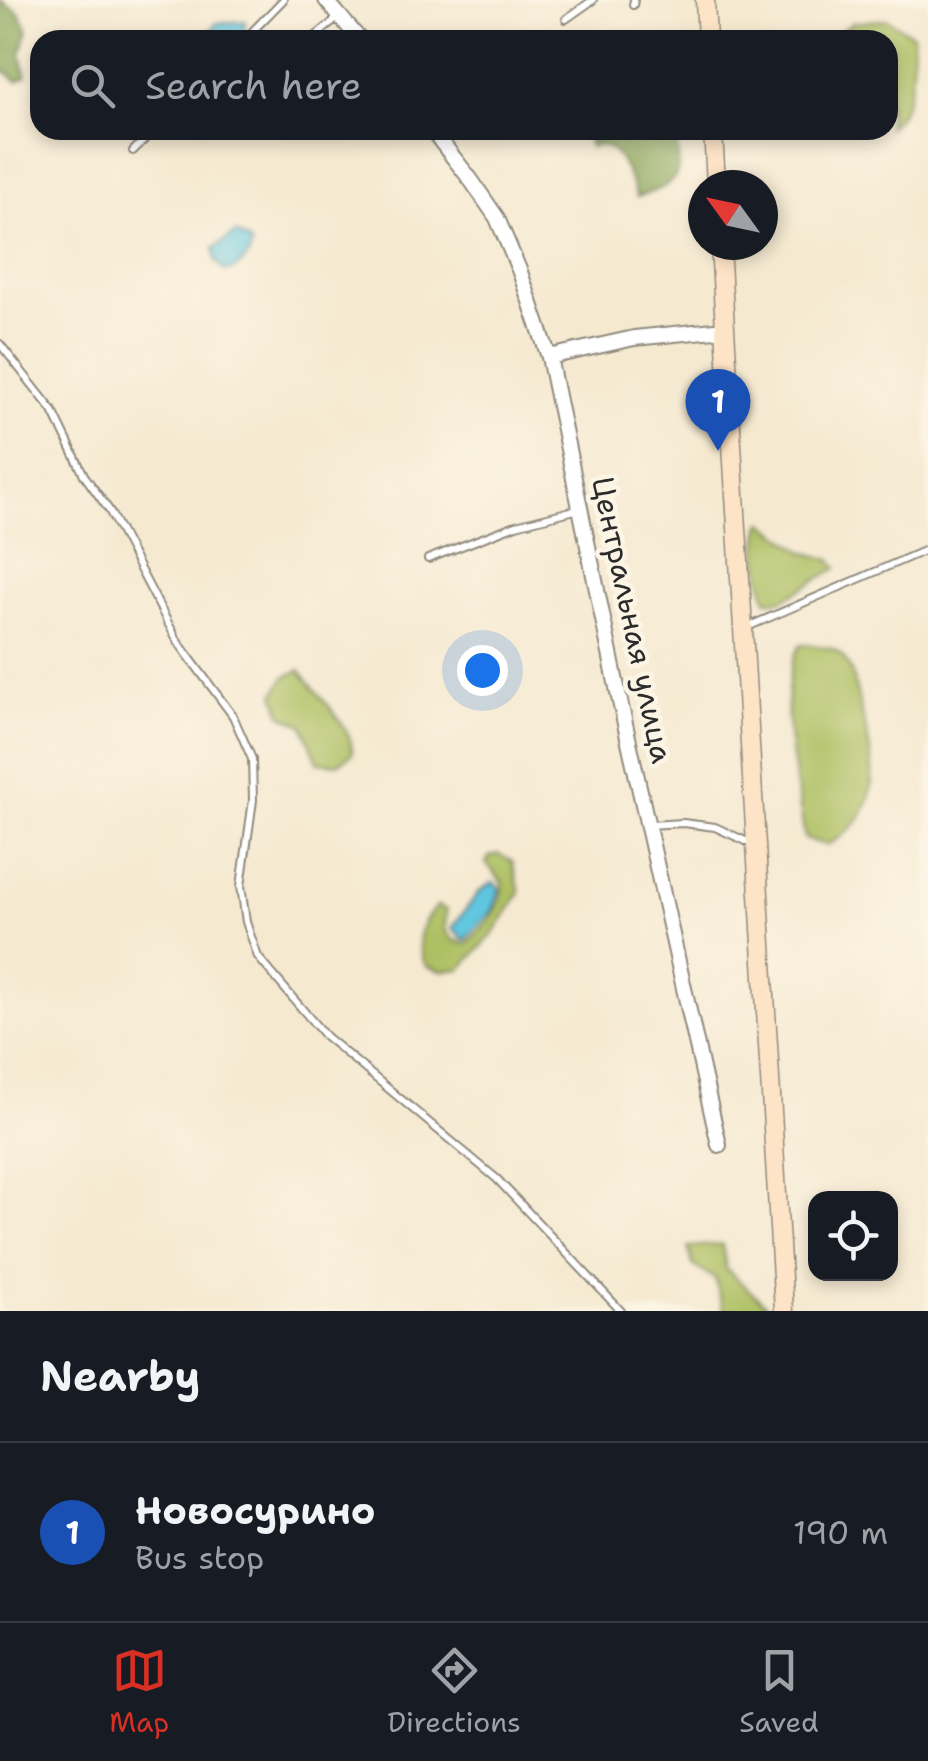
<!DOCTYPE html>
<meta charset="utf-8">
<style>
:root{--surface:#171b24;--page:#20242c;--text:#f1f3f6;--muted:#9ea1a6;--line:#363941;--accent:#d93025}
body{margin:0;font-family:"Shantell Sans",sans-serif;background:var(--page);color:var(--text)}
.controls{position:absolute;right:30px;bottom:30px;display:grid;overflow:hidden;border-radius:20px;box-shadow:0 5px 15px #0003}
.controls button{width:90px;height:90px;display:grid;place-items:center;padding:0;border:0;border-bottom:2px solid var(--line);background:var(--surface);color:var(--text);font:50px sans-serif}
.compass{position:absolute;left:688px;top:170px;width:90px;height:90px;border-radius:50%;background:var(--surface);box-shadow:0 5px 15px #0003;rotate:303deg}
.you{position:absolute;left:482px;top:670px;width:35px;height:35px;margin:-25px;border:8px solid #fff;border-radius:50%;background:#1a73e8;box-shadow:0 0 0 15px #1a73e833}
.badge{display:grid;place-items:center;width:65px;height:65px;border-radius:50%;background:var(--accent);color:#fff;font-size:32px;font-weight:700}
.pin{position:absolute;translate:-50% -82px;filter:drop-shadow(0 2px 5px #0008)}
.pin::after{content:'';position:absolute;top:52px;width:35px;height:30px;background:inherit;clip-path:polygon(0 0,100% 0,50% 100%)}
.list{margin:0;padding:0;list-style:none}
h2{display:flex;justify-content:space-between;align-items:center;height:130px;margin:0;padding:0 40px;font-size:42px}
h2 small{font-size:32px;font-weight:400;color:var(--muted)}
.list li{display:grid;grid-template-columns:65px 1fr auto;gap:30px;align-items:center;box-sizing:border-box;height:180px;padding:0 40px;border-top:2px solid var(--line)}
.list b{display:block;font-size:38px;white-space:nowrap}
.list p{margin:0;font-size:32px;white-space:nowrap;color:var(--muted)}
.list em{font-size:32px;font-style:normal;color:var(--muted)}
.icon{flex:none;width:55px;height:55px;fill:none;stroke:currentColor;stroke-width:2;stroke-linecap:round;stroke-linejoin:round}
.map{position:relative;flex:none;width:928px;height:1311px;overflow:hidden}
.search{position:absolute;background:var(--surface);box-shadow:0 5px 15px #0003;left:30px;right:30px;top:30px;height:110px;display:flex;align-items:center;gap:25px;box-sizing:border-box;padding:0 35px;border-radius:30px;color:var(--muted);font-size:38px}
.sheet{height:310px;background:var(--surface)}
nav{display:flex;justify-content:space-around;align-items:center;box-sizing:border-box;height:140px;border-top:2px solid var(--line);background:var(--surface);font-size:28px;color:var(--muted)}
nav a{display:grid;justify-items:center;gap:5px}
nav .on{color:var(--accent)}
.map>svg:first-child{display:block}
.green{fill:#adbf62;stroke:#6c7546;stroke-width:2.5}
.forest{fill:#8aa658;stroke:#5a6842;stroke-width:2.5}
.water{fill:#61c6df;stroke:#467885;stroke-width:2.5}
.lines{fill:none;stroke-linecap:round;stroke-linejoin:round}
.service-casing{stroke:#908a7e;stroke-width:10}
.minor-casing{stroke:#908a7e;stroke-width:18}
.secondary-casing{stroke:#908a7e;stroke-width:21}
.service{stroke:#fff;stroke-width:6}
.minor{stroke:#fff;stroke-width:14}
.secondary{stroke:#fee4c6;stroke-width:18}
.labels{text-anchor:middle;stroke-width:9;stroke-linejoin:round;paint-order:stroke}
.street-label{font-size:30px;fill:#2b2b2b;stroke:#fcf5e5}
</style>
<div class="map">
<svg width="928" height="1311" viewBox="0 0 928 1311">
<rect width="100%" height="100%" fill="#fcf5e5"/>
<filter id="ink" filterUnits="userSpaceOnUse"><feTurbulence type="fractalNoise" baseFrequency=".01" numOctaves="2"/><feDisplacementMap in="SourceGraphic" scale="20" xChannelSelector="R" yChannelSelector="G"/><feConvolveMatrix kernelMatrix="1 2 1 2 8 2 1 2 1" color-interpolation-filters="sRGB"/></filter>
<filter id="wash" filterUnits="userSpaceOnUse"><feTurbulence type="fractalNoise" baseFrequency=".0048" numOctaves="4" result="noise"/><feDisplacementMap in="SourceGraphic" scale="40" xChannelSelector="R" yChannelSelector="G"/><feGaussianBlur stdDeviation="2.25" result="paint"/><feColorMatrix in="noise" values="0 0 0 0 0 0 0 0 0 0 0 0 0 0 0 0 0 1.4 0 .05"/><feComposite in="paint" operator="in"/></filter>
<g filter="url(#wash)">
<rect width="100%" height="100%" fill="#f5e9d0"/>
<g class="green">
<path d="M887,19L913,35C913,65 914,107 888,127V40H830L852,23Z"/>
<path d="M763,522L804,552L832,560L837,568L782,600H767C760,579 753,543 763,522Z"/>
<path d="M801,644C810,645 823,646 832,649C852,658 854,683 859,702C873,758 890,813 827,845L805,839C798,788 772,688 801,644Z"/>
<path d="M300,670C314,693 355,727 352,754L338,764L318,762L303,725L282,715L275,694L285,677Z"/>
<path d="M498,854L512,861L520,892L495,932L461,969L441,971L426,966C414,941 419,924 437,906L446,910L445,930L453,940L466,944C483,928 503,908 503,883L486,863L489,857Z"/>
<polygon points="722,1244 726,1269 765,1304 763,1311 724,1311 715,1279 693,1265 688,1247"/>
</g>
<g class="forest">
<polygon points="0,0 19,12 28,30 21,53 26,76 17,81 0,67"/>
<path d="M674,131C684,175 680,184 637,197C629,178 617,137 591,147L588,141L594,136L623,137Z"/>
</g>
<g class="water">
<polygon points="245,21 244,32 237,40 203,40 217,23"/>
<path d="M236,233L251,243C253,256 238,271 225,271L216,262L214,248Z"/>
<polygon points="493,882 500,889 493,910 465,940 452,928 479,892"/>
</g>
</g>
<g filter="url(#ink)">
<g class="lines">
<g class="service-casing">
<g id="service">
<polyline points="633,5 634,0"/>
<polyline points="566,19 593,0"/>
<polyline points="244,40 283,0"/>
<polyline points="311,40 339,17"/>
<polyline points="133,151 154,130"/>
<polyline points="0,344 53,411 84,475 109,510 178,642 233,716 252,759 253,800 241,886 246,922 258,957 325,1036 497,1179 621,1311"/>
<polyline points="428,559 516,525 579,509"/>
<polyline points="745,628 928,549"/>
<polyline points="649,825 683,823 715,827 752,844"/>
</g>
</g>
<g class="minor-casing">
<g id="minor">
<polyline points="326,0 360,40"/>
<polyline points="432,130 471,180 497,218 520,272 549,357 619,697 719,1145"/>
<polyline points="549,357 634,338 725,329"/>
</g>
</g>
<g class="secondary-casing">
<g id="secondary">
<polyline points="705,0 707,40"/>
<polyline points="713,130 716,185"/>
<polyline points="720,245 784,1311"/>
</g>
</g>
<use href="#service" class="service"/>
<use href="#minor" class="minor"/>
<use href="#secondary" class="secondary"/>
</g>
</g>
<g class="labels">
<g class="street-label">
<text transform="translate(632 620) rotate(78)" y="10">Центральная улица</text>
</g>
</g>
</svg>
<div class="controls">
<button><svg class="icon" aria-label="locate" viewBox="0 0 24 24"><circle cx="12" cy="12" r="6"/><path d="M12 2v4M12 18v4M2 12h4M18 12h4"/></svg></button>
</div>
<svg class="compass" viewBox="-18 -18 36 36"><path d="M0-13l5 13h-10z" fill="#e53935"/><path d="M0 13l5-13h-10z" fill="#9ea1a6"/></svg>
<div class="you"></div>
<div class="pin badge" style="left:718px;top:451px;background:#1a4fb4">1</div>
<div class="search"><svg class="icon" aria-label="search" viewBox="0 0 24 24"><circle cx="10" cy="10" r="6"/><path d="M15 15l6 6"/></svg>Search here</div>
</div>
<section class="sheet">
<h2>Nearby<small></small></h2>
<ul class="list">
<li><span class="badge" style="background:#1a4fb4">1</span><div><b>Новосурино</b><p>Bus stop</p></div><em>190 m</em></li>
</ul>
</section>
<nav>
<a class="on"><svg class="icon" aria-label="map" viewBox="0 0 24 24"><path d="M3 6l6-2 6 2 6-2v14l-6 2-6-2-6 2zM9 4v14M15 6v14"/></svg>Map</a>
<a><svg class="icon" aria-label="directions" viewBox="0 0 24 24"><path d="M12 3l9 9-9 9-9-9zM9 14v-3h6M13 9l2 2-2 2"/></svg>Directions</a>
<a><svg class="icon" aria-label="saved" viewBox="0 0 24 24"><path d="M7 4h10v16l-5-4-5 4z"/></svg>Saved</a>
</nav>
